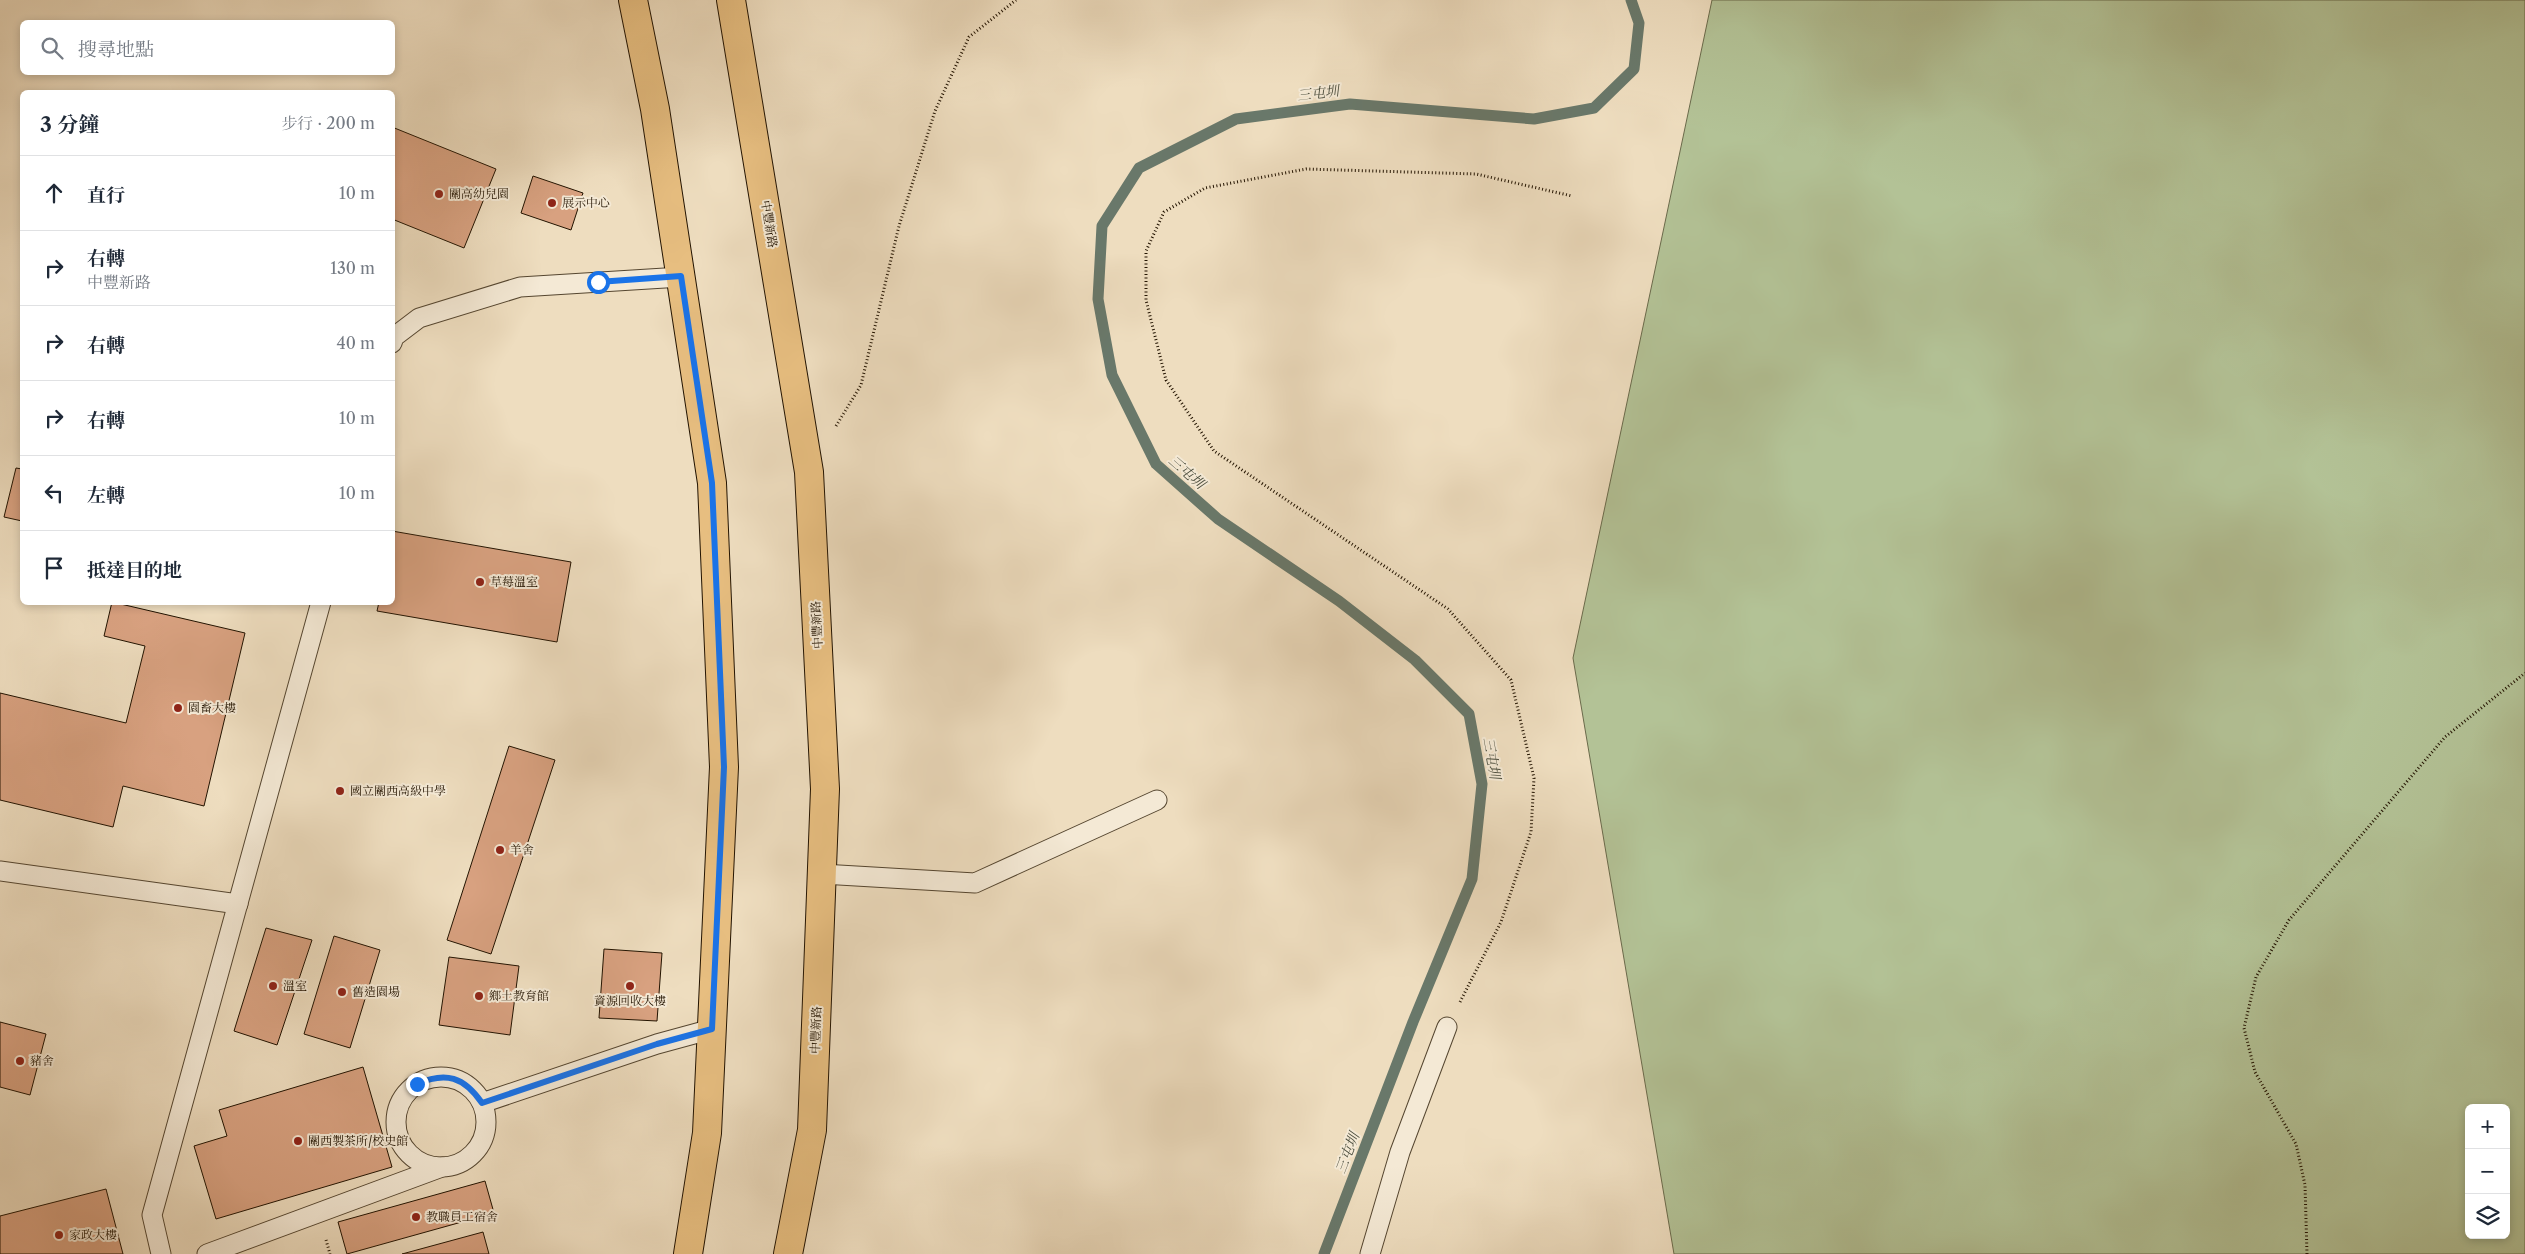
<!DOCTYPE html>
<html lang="zh-TW">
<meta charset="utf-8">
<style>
:root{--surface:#fff;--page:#f6f6f7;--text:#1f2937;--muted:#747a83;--line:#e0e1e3}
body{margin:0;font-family:"Libre Caslon Text","Noto Serif TC",serif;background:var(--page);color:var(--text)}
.controls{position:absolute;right:15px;bottom:15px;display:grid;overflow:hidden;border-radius:8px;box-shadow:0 2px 8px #0003}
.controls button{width:45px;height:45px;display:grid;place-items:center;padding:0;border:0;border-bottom:1px solid var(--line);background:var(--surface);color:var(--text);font:25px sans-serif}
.stop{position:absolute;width:15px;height:15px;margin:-11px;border:4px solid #1a73e8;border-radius:50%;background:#fff}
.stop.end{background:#1a73e8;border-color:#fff;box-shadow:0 1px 5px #0008}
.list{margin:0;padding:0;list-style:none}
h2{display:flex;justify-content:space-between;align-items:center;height:65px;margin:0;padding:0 20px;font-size:21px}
h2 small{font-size:16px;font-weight:400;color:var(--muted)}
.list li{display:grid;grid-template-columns:32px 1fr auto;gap:15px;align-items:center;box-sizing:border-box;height:75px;padding:0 20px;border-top:1px solid var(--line)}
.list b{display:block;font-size:19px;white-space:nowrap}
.list p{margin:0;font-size:16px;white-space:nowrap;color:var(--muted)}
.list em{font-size:16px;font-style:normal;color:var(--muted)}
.icon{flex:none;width:28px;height:28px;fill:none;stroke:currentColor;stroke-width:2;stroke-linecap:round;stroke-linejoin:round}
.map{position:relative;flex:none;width:2525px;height:1254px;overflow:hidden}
.search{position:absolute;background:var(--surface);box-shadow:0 2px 8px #0003;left:20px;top:20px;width:375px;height:55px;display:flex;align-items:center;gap:12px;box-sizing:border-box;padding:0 18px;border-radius:8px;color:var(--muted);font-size:19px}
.panel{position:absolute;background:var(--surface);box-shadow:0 2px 8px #0003;left:20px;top:90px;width:375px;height:515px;border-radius:8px}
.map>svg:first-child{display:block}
.green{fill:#b3c296;stroke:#6a6a4b;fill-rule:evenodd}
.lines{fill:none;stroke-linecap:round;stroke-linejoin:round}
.stream{stroke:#69786a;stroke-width:11}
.building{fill:#d8a180;stroke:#221300}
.service-casing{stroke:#554630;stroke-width:21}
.primary-casing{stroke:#221300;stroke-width:30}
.path{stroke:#221300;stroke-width:3;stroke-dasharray:1 2.5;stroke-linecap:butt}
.service{stroke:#f4e9d5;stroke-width:19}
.primary{stroke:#e7be80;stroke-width:28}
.route{stroke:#1a73e8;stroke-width:6}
.poi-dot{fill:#8f2418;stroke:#f4e9d5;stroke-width:2}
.labels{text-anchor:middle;stroke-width:4;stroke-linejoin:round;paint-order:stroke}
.poi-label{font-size:12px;fill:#221300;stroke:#f4e9d5;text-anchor:start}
.street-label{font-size:12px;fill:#221300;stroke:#f4e9d5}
.water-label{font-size:14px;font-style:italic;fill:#4c4e3e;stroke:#f4e9d5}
</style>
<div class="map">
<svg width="2525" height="1254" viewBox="0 0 2525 1254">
<rect width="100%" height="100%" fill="#eeddbf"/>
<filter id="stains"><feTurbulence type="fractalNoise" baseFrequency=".004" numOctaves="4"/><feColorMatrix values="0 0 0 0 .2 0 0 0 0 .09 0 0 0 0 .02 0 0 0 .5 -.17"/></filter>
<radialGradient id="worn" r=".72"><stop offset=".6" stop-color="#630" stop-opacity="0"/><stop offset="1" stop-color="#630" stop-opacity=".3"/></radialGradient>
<path class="green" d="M1712,0H2525V1254H1674L1573,658ZM2469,1108H2506V1235H2469Z"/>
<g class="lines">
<polyline class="stream" points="1324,1254 1413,1022 1472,879 1482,784 1469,714 1415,660 1339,601 1218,519 1156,464 1112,375 1098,299 1102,226 1139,168 1236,119 1350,104 1534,119 1594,108 1634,69 1639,23 1631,0"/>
</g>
<g class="building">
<polygon points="392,127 496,169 464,248 392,219"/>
<polygon points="533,176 583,193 571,230 521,213"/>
<polygon points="16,468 22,469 22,521 4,517"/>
<polygon points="392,531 571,562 557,642 377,611 379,602 392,602"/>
<polygon points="112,602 245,633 204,806 123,786 113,827 0,800 0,693 126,723 145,646 104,636"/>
<polygon points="509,746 555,760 491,954 447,940"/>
<polygon points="266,928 312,940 277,1045 234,1031"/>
<polygon points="334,936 380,950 350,1048 304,1034"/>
<polygon points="604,949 662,953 657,1021 599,1018"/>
<polygon points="449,957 519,966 510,1035 439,1025"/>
<polygon points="0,1022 46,1034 30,1095 0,1087"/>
<polygon points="363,1067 392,1167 216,1219 194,1146 227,1136 219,1110"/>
<polygon points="485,1181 494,1213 347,1254 338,1222"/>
<polygon points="106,1189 123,1254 0,1254 0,1216"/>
<polygon points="483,1232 489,1254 402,1254"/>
</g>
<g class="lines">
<g class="service-casing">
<g id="service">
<polyline points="392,343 394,337 419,318 520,287 681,277"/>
<polyline points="0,871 238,904"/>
<polyline points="822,874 975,883 1157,800"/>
<circle cx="441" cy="1122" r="45"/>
<polyline points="482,1103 657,1044 712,1029"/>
<polyline points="161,1254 152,1215 321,602"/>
<polyline points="207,1254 442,1167"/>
<polyline points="1370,1254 1400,1152 1447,1027"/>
</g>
</g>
<g class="primary-casing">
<g id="primary">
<polyline points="633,0 655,109 712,483 724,767 707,1133 688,1254"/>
<polyline points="731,0 809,472 825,789 812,1130 788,1254"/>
</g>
</g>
<g class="path">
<polyline points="836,426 861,385 899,226 935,111 969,37 1016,0"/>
<polyline points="1460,1002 1501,922 1531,832 1534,778 1511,680 1448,609 1214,451 1166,380 1146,300 1146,251 1164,212 1205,188 1306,169 1476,174 1572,196"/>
<polyline points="326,1240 330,1254"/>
<polyline points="2307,1254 2305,1185 2296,1144 2255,1072 2244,1028 2256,977 2289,920 2445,737 2525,673"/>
</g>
<use href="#service" class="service"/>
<use href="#primary" class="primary"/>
</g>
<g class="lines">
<path class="route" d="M417,1084C446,1071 464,1077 482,1103L657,1044L712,1029L724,767L712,483L681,276L598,282"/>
</g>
<g class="poi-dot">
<circle cx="439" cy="194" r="5"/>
<circle cx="552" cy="203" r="5"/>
<circle cx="480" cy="582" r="5"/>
<circle cx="178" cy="708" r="5"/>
<circle cx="340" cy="791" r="5"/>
<circle cx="500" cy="850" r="5"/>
<circle cx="273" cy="986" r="5"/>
<circle cx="630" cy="986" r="5"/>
<circle cx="342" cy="992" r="5"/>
<circle cx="479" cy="996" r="5"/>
<circle cx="20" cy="1061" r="5"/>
<circle cx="298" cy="1141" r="5"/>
<circle cx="416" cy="1217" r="5"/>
<circle cx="59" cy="1235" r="5"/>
</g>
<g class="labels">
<g class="poi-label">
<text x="449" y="198">關高幼兒園</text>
<text x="562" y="207">展示中心</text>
<text x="490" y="586">草莓溫室</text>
<text x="188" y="712">園畜大樓</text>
<text x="350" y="795">國立關西高級中學</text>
<text x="510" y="854">羊舍</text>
<text x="283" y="990">溫室</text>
<text x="352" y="996">舊造園場</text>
<text x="489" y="1000">鄉土教育館</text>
<text x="630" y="1005" text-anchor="middle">資源回收大樓</text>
<text x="30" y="1065">豬舍</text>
<text x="308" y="1145">關西製茶所/校史館</text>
<text x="426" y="1221">教職員工宿舍</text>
<text x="69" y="1239">家政大樓</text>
</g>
<g class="street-label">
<text transform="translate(769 224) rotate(81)" y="4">中豐新路</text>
<text transform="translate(817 625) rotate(-93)" y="4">中豐新路</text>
<text transform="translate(816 1030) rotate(-88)" y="4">中豐新路</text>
</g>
<g class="water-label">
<text transform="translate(1318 93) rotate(-7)" y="5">三屯圳</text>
<text transform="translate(1187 472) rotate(41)" y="5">三屯圳</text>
<text transform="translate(1492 758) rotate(80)" y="5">三屯圳</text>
<text transform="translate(1347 1153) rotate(-69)" y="5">三屯圳</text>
</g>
</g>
<rect width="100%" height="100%" filter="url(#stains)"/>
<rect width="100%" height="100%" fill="url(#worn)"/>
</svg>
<div class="controls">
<button>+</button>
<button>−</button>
<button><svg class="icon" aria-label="layers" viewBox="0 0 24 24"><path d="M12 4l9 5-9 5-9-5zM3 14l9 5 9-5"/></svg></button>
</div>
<div class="stop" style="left:598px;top:282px"></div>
<div class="stop end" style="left:417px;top:1084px"></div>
<div class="search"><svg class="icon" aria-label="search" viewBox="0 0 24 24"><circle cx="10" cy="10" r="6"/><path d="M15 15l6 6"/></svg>搜尋地點</div>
<section class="panel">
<h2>3 分鐘<small>步行 · 200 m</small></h2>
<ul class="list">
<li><svg class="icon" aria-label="ahead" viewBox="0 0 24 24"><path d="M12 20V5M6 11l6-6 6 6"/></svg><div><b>直行</b></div><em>10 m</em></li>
<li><svg class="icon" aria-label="right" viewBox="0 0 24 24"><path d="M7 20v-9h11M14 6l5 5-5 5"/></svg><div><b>右轉</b><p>中豐新路</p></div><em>130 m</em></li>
<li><svg class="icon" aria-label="right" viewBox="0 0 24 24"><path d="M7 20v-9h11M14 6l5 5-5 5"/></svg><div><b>右轉</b></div><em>40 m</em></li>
<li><svg class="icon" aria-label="right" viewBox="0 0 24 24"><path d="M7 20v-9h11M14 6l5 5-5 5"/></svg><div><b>右轉</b></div><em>10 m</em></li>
<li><svg class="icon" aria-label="left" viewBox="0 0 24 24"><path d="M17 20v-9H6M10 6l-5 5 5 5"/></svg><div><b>左轉</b></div><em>10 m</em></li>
<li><svg class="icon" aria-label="arrive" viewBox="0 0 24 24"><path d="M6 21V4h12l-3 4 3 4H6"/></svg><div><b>抵達目的地</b></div></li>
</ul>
</section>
</div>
